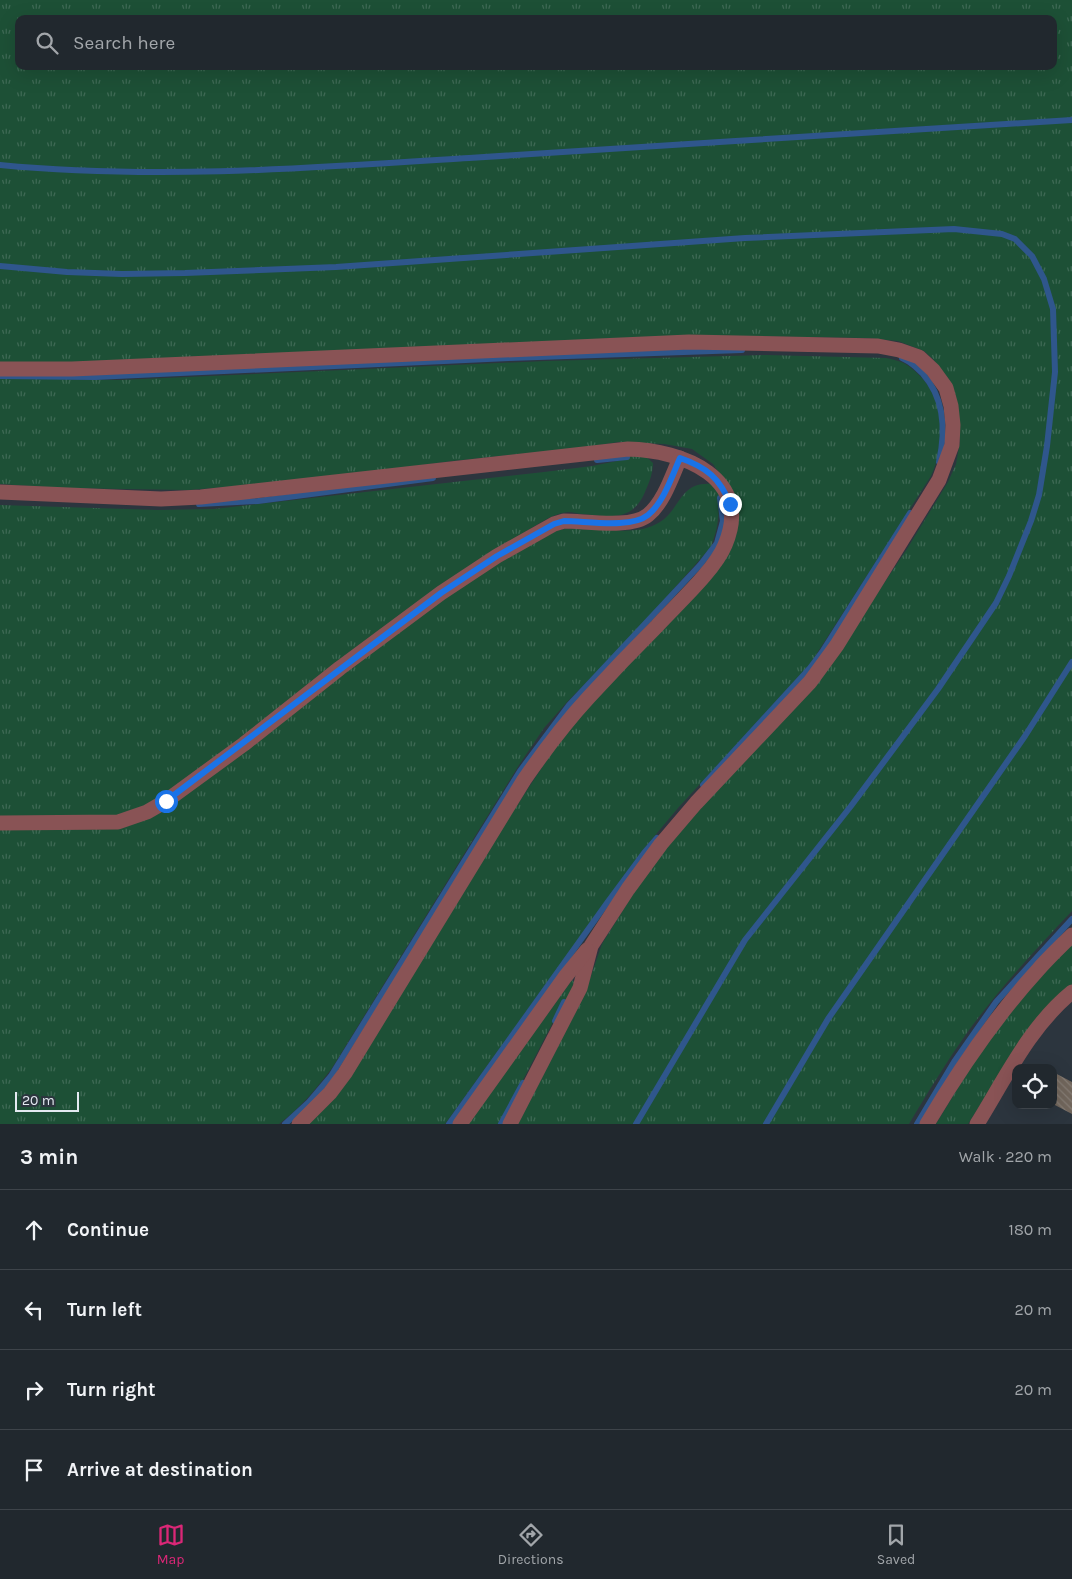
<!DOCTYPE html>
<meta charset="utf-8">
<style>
:root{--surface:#21282e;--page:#293036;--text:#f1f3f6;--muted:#a2a6aa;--line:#3e444a;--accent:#db2777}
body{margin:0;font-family:Karla,sans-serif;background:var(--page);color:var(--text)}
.controls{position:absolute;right:15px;bottom:15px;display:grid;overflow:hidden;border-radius:10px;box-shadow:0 5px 20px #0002}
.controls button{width:45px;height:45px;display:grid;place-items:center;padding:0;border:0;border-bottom:1px solid var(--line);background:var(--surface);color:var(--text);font:25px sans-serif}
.scale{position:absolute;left:15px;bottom:12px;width:64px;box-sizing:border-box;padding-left:5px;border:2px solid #e4eaf1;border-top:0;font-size:14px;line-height:18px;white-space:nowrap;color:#e4eaf1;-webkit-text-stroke:4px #2c353e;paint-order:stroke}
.stop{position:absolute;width:15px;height:15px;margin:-11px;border:4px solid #1a73e8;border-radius:50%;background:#fff}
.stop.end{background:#1a73e8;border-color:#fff;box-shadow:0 1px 5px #0008}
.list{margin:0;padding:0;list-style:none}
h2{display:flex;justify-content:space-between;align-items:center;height:65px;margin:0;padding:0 20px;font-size:21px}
h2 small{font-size:16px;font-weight:400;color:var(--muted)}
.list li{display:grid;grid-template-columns:32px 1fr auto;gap:15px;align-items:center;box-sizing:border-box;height:80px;padding:0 20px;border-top:1px solid var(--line)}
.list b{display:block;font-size:19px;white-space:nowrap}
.list em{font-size:16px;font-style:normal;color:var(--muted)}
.icon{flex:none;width:28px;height:28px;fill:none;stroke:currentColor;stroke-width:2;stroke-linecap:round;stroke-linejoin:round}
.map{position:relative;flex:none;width:1072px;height:1124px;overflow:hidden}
.search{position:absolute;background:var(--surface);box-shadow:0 5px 20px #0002;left:15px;right:15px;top:15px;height:55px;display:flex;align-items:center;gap:12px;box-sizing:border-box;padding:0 18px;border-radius:10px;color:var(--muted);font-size:19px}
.sheet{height:385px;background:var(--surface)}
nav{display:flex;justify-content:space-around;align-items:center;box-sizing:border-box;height:70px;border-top:1px solid var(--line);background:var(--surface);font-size:14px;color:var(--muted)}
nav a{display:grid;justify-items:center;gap:2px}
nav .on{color:var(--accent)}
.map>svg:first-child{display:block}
.grass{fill:url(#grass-tufts);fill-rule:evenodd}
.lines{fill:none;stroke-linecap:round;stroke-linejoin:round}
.stream{stroke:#2f568c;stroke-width:6}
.building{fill:url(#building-back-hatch)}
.minor{stroke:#895355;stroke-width:15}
.route{stroke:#1a73e8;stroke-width:6}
</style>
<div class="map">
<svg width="1072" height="1124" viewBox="0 0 1072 1124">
<defs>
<pattern id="grass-tufts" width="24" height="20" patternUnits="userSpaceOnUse" patternTransform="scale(1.25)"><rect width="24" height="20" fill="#1d5036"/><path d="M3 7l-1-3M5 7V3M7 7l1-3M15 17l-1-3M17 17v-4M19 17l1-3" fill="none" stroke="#3e6954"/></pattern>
<pattern id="building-back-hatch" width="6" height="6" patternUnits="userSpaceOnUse" patternTransform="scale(1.25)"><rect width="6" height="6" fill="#71665c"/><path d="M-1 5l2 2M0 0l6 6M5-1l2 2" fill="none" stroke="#857c74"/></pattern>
</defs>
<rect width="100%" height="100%" fill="#2c353e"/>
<g class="grass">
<path d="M0,0H1072V911C1036,949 1000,988 969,1030C947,1061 928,1092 909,1124H518L584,996L602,944L635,891L674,837L868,607L907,549L948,482L956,464L960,442L959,418L948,378L933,359L924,351L898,341L866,338L804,337L694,336L72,363L0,362ZM19,19H1053V66H19Z"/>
<path d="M766,355L886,358C891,359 896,360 901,362C909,365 916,372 922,378C946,405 945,444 931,476L810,664L678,808L642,851L445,1124H307L564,734L718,568L737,507L735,496L713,464L692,449L664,444L618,442L580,448L452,461L347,475L253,485L188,490L61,488L0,484V378L120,380L546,361Z"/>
<path d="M642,453L653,463C653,473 649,483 645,492C633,521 611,517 583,514C578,514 573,512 568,512C549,514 533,528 517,537C523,537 530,538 536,538C546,537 555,530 565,529C595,525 633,539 660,522C681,509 679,481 713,484L722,496L718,499C720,517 717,530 711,547L627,641L567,702L544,728L519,765L332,1068C316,1089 300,1108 279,1124H0V505L158,510L214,509L544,472L592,466L627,459L628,456Z"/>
<polygon points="1072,944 1072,984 1004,1067 968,1124 936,1124 978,1055 1025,994"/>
<polygon points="572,980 574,982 567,1001 564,1001 500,1124 468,1124"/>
</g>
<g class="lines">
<g class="stream">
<path d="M0,165C155,180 314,168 469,158C670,146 871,131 1072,120"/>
<polyline points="0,266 67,272 122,274 185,273 336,267 745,238 954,229 1002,234 1015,239 1032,256 1044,279 1053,309 1055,372 1047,446 1039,495 1031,521 1009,576 996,603 938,689 851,806 745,940 636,1124"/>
<path d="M902,358C911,362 916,367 923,374C945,399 946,430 939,462"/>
<polyline points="0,376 95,377 509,358 742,350"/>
<polyline points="597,460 627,457"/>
<polyline points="199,504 258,501 433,478"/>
<polyline points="703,785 810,668 822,652 910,513"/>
<polyline points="555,1021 564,1002"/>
<polyline points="285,1124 309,1102 331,1076 520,771 569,705 700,565 717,543 723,521 720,498"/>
<polyline points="449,1124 607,903 644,853 657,838"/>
<polyline points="501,1124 523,1083"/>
<polyline points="766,1124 828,1019 1025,736 1072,662"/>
<polyline points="917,1124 954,1062 996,1002 1072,919"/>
</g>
</g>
<polygon class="building" points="1053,1072 1072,1082 1072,1114 1053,1104"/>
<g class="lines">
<g class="minor">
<polyline points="0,369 72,369 689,342 878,346 899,350 919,357 933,370 946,388 951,406 953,425 952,445 939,480 837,645 810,682 696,803 661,844 628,889 591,946 580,988 510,1124"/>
<path d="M0,492L161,499L201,497L628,449C682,450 754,478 725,545C715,570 676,605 657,626C634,649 611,673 589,697C565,723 544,751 524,780L345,1073L330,1093L299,1124"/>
<path d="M0,823L118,822L147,812L166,801L244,744L340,668L441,593L497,556L554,524L564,521C586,521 631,529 648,515C664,502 672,476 680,458"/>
<polyline points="460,1124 565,977 587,950"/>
<path d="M927,1124C959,1070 994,1018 1037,971C1048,958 1060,947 1072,935"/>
<path d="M977,1124C1005,1079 1030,1026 1072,992"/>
</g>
</g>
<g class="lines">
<path class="route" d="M166,801L441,593L497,556L554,524L564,521C586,521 631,529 648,515C664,502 672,476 680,458C706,467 720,478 730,504"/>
</g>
</svg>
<div class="controls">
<button><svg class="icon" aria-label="locate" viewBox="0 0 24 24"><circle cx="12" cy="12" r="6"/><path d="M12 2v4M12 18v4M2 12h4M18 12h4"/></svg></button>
</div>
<div class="scale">20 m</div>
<div class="stop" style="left:166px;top:801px"></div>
<div class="stop end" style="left:730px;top:504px"></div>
<div class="search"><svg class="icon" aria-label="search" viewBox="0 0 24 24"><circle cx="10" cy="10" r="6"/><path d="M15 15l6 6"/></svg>Search here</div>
</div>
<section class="sheet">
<h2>3 min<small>Walk · 220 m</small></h2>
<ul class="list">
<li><svg class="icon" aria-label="ahead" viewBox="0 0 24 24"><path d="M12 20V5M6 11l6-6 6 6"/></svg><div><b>Continue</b></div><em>180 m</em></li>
<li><svg class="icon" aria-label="left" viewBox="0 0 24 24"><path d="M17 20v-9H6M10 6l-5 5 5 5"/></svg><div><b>Turn left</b></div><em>20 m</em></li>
<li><svg class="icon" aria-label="right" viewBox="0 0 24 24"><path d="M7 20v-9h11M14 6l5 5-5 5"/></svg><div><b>Turn right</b></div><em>20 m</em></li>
<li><svg class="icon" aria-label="arrive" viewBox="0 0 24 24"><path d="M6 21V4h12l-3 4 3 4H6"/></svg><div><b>Arrive at destination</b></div></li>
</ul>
</section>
<nav>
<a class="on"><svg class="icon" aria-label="map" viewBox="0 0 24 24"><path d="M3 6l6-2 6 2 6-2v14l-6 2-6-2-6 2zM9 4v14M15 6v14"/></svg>Map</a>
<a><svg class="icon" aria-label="directions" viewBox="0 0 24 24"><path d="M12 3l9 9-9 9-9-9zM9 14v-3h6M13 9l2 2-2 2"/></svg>Directions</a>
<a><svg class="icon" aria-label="saved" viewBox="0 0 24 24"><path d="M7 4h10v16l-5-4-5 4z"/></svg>Saved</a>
</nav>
